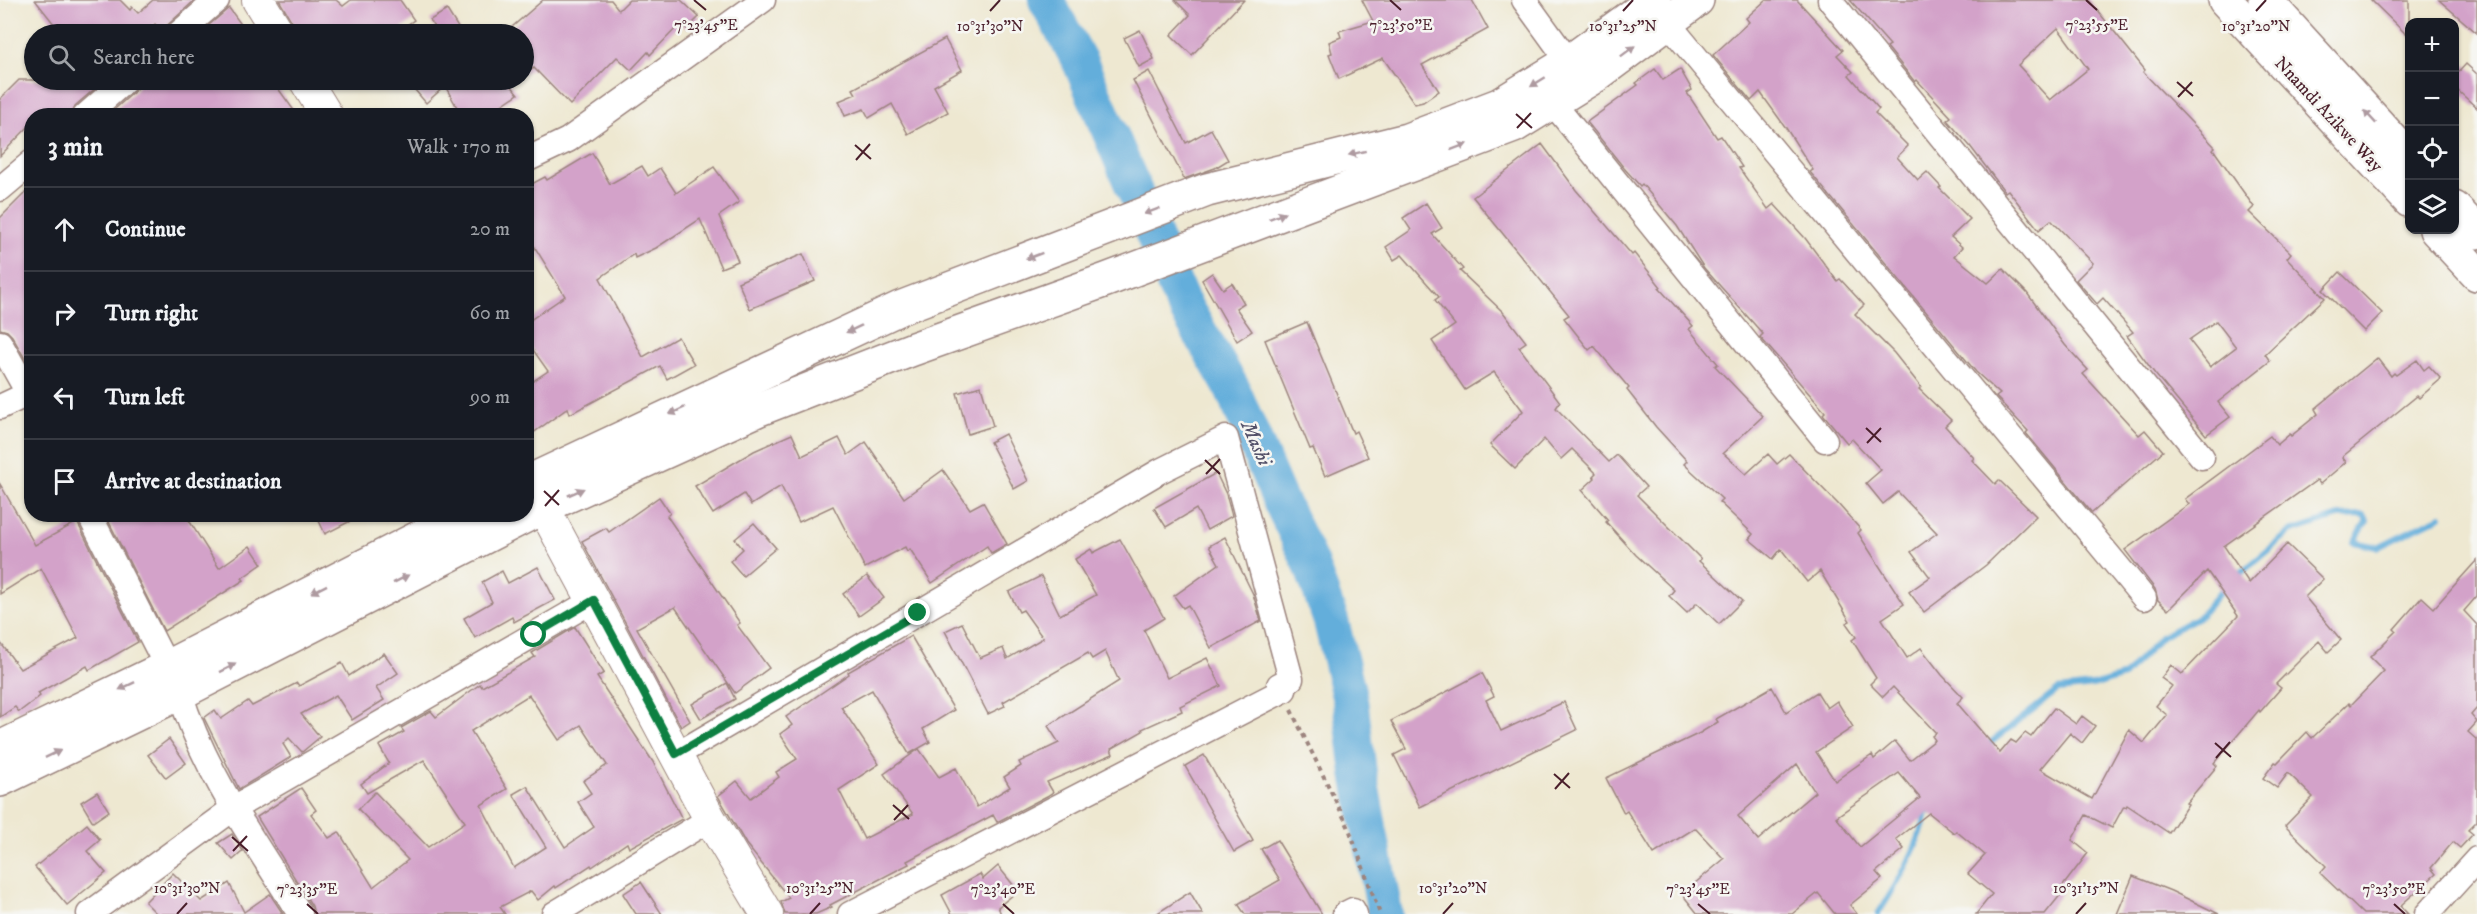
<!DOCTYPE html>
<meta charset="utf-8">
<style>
:root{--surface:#171b24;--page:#242831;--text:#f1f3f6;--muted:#9ea1a6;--line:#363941}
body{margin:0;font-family:"IM FELL DW Pica",serif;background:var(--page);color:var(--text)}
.controls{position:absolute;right:18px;top:18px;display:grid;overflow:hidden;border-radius:12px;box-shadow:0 2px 4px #0004}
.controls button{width:54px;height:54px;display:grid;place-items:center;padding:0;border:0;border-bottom:2px solid var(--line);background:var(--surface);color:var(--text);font:30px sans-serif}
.stop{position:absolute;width:18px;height:18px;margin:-14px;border:4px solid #0b8043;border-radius:50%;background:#fff}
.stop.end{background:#0b8043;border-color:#fff;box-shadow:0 2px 6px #0008}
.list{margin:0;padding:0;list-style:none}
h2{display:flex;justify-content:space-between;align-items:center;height:78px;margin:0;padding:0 24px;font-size:26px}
h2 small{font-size:20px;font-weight:400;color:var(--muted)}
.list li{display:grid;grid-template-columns:39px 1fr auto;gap:18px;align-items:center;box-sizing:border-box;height:84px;padding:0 24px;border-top:2px solid var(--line)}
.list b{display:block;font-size:22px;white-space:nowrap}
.list em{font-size:20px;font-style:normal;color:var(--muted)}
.icon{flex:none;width:33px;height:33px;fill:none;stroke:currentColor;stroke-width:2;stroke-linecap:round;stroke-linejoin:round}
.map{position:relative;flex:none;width:2477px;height:914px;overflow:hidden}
.search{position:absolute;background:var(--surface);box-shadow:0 2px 4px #0004;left:24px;top:24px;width:510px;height:66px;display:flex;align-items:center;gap:15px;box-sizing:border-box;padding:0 21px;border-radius:33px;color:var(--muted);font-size:22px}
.panel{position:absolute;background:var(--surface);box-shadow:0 2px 4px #0004;left:24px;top:108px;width:510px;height:414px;border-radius:24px}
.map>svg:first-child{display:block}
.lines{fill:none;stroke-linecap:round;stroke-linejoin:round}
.stream{stroke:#63aedb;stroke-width:6}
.river{stroke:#63aedb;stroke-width:36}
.building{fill:#d3a2c9;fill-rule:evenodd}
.minor-casing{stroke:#9c847e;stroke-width:27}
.tertiary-casing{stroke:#9c847e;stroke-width:34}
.secondary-casing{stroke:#9c847e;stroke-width:36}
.trunk-casing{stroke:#9c847e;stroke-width:36}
.path{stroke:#9c847e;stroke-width:4;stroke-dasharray:4.5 4.5;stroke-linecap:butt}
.minor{stroke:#fff;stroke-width:24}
.tertiary{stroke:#fff;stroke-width:32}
.secondary{stroke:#fff;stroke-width:33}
.trunk{stroke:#fff;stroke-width:33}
.oneway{fill:#ae9aa0}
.route{stroke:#0b8043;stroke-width:8}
.ticks{fill:none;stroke:#4a1f2b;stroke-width:2}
.labels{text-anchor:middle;stroke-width:5;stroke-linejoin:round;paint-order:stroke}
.street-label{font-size:18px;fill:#4a1f2b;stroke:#f6f6f2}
.water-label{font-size:20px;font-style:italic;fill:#535169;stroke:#f6f6f2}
.ticks-label{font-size:15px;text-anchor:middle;fill:#4a1f2b;stroke:#f6f6f2;stroke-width:5;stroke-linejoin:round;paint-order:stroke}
</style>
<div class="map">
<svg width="2477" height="914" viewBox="0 0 2477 914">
<rect width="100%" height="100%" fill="#f6f6f2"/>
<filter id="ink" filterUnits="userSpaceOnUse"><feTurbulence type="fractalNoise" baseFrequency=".0167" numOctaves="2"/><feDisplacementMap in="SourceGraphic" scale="12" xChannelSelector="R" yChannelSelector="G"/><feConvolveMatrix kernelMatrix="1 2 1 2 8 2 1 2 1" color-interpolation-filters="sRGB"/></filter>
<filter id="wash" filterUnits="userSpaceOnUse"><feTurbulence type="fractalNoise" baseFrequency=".008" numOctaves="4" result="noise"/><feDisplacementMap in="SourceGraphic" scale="24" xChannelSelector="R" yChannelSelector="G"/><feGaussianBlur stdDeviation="1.35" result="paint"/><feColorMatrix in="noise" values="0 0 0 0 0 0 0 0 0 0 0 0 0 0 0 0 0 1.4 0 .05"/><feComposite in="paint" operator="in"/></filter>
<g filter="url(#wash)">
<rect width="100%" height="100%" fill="#eee8d1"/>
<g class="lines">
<g class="stream">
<polyline points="2236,577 2290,532 2339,516 2363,515 2367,521 2354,542 2378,547 2441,516"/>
<polyline points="1985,747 2058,690 2093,686 2124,676 2161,637 2200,616 2226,585"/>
<path d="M1878,914C1899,881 1919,847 1928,808"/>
</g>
<polyline class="river" points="1046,0 1080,62 1181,300 1232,388 1278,496 1310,562 1331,621 1350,700 1359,773 1385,914"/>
</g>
<g id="blocks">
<g class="building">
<polygon points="35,0 120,0 130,10 132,7 138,13 153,0 195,0 161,31 155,24 145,34 62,34"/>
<polygon points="279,0 336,0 343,6 351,0 400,0 414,20 394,34 297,34 294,25"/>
<polygon points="543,0 611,0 619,10 629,0 681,0 699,17 687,29 681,23 650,55 648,52 631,70 617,57 570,105 534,68 524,74 524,34 504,34"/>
<polygon points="1175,0 1244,0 1192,55 1171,35 1190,15"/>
<polygon points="1362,0 1472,0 1488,29 1422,65 1439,91 1423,102 1415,104 1383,58 1339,79 1329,54 1332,53 1329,42 1341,37 1339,31 1373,21"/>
<polygon points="1766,0 1797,0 1843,50 1837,55 1853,72 1849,75 1879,109 1875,113 1908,146 1897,157 1918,180 1927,172 1941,187 1939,188 1970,219 1951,237 1962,247 1954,256 1988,283 2003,269 2027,293 2065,345 2088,370 2083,374 2139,435 2145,430 2163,451 2092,513 2026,433 2028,431 1996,397 2000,394 1976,372 1810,172 1813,170 1786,128 1760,92 1751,101 1713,55 1749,22 1746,18"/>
<path d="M1850,0H2089L2145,70L2143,72L2215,147L2213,149L2254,207L2249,212L2291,253L2287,258L2325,298L2265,354L2270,361L2218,402L2230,417L2206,435L2155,374L2127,336L2133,332L2103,298L2097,304L2076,280L2093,263L2051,220L2039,230L2008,190L2005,192L1970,146L1947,120L1951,117L1917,80L1915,82L1887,47L1890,45ZM2058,28L2088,69L2050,100L2018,65ZM2216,321L2236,347L2210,367L2189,340Z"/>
<polygon points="2371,0 2409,0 2409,37"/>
<polygon points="2439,0 2477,0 2477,33"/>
<polygon points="229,8 248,34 214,34 208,26"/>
<polygon points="447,10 462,34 439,34 430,20"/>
<polygon points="1140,30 1154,59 1139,67 1124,38"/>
<polygon points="945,39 962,70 934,86 948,112 908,134 892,104 869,118 864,109 845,116 839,101 856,94 853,89"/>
<polygon points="2466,64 2477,74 2477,108 2454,87 2454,77"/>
<polygon points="1655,69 1663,80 1680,69 1692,90 1687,93 1717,138 1721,136 1742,167 1739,168 1768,209 1774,204 1805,238 1837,281 1840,279 1864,305 1855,314 1894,353 1921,387 1919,389 1951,420 1945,426 1974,458 1972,460 1995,484 1999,480 2036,516 1986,565 1924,612 1909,592 1930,577 1911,552 1937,533 1898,492 1883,504 1866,483 1881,470 1852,439 1847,443 1823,414 1825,412 1760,337 1763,334 1704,268 1677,226 1642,184 1640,186 1624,168 1587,122 1638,85 1636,83"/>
<polygon points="1149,71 1186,143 1211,129 1228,160 1215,168 1184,179 1133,80"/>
<polygon points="19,80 105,80 76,105 71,116 32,116 32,123 0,156 0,99"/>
<polygon points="140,80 272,80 298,116 107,116 135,91"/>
<polygon points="427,80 507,80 518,94 496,109 500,116 462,116 445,86 426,103 415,90"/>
<path d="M1542,144L1576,190L1632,255L1634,253L1661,287L1659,288L1693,326L1689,329L1718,364L1715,366L1763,416L1723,453L1746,474L1768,454L1777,464L1789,454L1838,504L1861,530L1858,533L1904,604L1882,619L1907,658L1921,648L1942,675L1963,697L1957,703L2000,753L2011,740L2016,743L2025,733L2031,737L2054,708L2076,724L2082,716L2095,726L2082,743L2070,733L2040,769L2092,799L2129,730L2144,743L2167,715L2156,706L2172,686L2161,678L2171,665L2182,674L2238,616L2207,571L2168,610L2158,600L2155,589L2125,550L2189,504L2185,499L2270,436L2277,445L2290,434L2291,436L2318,414L2315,409L2377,358L2391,376L2394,373L2396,375L2417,360L2424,370L2429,366L2441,379L2419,398L2417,396L2342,457L2346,462L2320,484L2317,480L2224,546L2249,583L2287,544L2323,579L2305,597L2341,640L2328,652L2319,641L2276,684L2281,688L2260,712L2259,710L2214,763L2217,766L2186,803L2188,804L2169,833L2127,805L2126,807L2124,806L2112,828L2086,815L2072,840L2088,853L2059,891L2062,893L2045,914H1976L1992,894L1968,874L1985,855L1956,831L1954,833L1929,813L1896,839L1904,849L1876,872L1882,879L1850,905L1857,914H1835L1818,893L1792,914H1698L1682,894L1724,859L1695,828L1654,854L1627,811L1624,813L1606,778L1700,733L1718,722L1716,719L1772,687L1786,712L1817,692L1827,708L1837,701L1853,727L1816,752L1835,781L1872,755L1874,759L1895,741L1910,760L1935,740L1932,736L1936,733L1893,687L1883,697L1870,684L1876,678L1852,640L1856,637L1846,623L1850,621L1820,571L1807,582L1781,549L1773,559L1749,539L1753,534L1719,502L1722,499L1684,464L1687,461L1656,427L1627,390L1629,388L1594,346L1589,350L1564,318L1569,315L1473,197ZM1797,764L1815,792L1758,840L1738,816ZM1899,773L1920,798L1860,847L1836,817Z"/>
<polygon points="592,153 610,184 642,166 648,176 660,168 676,193 714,167 739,202 719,216 738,261 721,268 700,219 656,248 635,258 634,254 600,278 643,357 678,337 694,364 667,379 660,366 570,414 568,408 526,438 526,386 548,371 526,340 526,323 565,296 526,233 526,187 545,177 547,180"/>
<polygon points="32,186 32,369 31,369 12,336 7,331 0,329 0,218"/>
<polygon points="1426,203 1442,228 1432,234 1463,269 1460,271 1503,312 1526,342 1519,347 1560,402 1556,408 1609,462 1617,455 1646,487 1637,495 1701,559 1699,561 1742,601 1719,624 1697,603 1687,613 1669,596 1674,590 1636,555 1606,522 1608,520 1582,490 1595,478 1593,476 1596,473 1572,449 1561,459 1544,439 1515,469 1490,445 1523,411 1494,372 1465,390 1432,341 1455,325 1435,300 1439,297 1402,255 1394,260 1386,247 1411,230 1403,218"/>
<polygon points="803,254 815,281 750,309 738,282"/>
<polygon points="2340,272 2382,313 2364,331 2323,290"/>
<polygon points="1212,273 1223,289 1232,283 1244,303 1236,308 1252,331 1237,341 1202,280"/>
<polygon points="1307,322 1353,433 1356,431 1368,457 1325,476 1313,448 1310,449 1265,340"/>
<polygon points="981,386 993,426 968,434 957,393"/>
<polygon points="792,434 802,456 839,438 848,455 866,442 904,498 943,470 970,509 983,502 1007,544 991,553 987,546 932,583 910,549 907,551 905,547 865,568 833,506 799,522 781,486 751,505 744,494 713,514 695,486 754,451"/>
<polygon points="1005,434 1028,481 1014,489 990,442"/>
<polygon points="1216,473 1226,494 1232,516 1207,530 1196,509 1166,527 1154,508"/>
<polygon points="0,484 35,545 77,522 138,642 89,670 87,666 38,693 40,696 19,712 15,707 0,717 0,642 20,669 78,638 41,568 0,594"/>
<polygon points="659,497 670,513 667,516 740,623 737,625 769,668 735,693 675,607 637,628 690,721 681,727 582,541 606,528 609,532"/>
<polygon points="105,514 185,514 219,568 250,546 262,564 242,578 244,580 164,631"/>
<polygon points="316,514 364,514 325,534"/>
<polygon points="754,523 776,548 743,576 730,561 743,549 735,539"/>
<polygon points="1225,537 1253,594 1261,621 1211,648 1188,605 1183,608 1174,596 1219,564 1209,546"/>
<polygon points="1120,539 1164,618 1144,630 1167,678 1207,658 1221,686 1180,706 1182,711 1142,729 1143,731 1111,749 1113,754 1047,782 1053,792 1047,796 997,822 993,815 907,861 909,864 830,905 832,907 816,914 785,914 781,902 789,898 746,844 718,796 737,781 751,798 779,777 776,772 797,759 780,734 792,725 786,717 849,674 848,672 911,636 954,710 923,729 930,742 909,754 872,690 841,707 879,764 839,790 864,839 913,814 884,774 919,749 939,777 956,768 977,807 1010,787 1004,777 1021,766 1019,762 1059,743 1048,726 1119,681 1105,651 1092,659 1088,653 1003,702 1005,706 988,714 945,631 962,623 980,658 1003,648 1007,659 1043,638 1023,610 1019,612 1009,592 1041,576 1060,615 1096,595 1075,559 1091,549 1093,553"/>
<polygon points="2477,560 2477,596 2464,611 2477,625 2477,708 2471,715 2477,722 2468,732 2477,740 2477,821 2468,830 2473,834 2460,848 2453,842 2431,868 2436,874 2400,906 2408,914 2363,914 2320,873 2326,866 2285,826 2313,797 2288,773 2277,788 2263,778 2275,762 2277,763 2307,732 2312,738 2349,703 2351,705 2384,671 2370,657 2396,631 2394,629 2422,597 2434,608"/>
<polygon points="538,567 555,600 514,622 512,617 475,638 464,618 492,602 482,582 502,571 508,583"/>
<polygon points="867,576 884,598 859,616 843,594"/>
<path d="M575,627L604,673L597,677L653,762L682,819L629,848L627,843L592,867L591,865L556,888L555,886L538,900L531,891L500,907L505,914H314L312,906L257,817L301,788L316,810L311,814L329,838L339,832L373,887L408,860L358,809L375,792L428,847L465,822L424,760L367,793L361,784L389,763L379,746L404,732L401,728L431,711L436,717L480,684L482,687L535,657L532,653ZM529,695L559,740L581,725L607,765L583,781L591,793L578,802L594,827L565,847L527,786L513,794L546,847L514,868L481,805L507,789L471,731Z"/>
<polygon points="384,653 398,673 376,688 384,700 352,720 336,695 301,714 320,737 302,752 289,738 283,744 291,757 239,789 204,718 215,710 221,719 248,701 252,706 297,683 299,686 342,663 349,676"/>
<polygon points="1482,673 1494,696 1486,700 1501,731 1564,702 1577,730 1420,807 1394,755 1406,749 1391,721"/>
<polygon points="727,683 735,699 701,719 692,704"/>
<polygon points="169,739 186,763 166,778 148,755"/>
<polygon points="1204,755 1253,841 1234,852 1185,766"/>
<polygon points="97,792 109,811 93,822 81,802"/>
<polygon points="87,824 100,840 87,851 106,873 67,905 35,867"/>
<polygon points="232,834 243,851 233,860 218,843"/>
<polygon points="1277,840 1322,914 1245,914 1238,904 1280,880 1261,849"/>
<polygon points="998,866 1018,891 998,907 1001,914 952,914 942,895 980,874 983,879"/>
<polygon points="173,873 201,901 229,883 244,912 270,894 283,914 157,914 145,902"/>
<polygon points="2133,876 2171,891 2219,914 2117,914"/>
<polygon points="641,882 662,914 636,914 623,894"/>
<polygon points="1190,892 1203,914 1156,914"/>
</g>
</g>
</g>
<g filter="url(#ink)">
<use href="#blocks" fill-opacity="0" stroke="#9c847e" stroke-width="1.5"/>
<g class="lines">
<g class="minor-casing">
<g id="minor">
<polyline points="1524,0 1569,62"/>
<polyline points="1830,0 2202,457"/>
<polyline points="1667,22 2144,598"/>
<polyline points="178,34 217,0"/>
<polyline points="1552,102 1825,440"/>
<polyline points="85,116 126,80"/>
<polyline points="526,160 568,140 763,0"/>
<polyline points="0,189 32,162"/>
<polyline points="0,343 32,400"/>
<polyline points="0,407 32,392"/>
<polyline points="89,514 167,667"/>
<path d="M180,693C204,772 256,844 300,914"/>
<polyline points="676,755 1160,471 1226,438 1291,679 1279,685 1284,690 850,914"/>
<polyline points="89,914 234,808 594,600"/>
<polyline points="554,914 710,819"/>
<polyline points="1345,914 1353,910 1355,914"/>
<polyline points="2427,914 2477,859"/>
</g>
</g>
<g class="tertiary-casing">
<g id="tertiary">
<polyline points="258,0 279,34"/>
<polyline points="305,80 327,116"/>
<polyline points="543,507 710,819 767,914"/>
</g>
</g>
<g class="secondary-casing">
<g id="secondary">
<polyline points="526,483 900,308 1207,190 1407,140 1499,105 1569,62 1654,0"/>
<polyline points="0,748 167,667 465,514"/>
<polyline points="0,780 180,693 543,507 757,410 913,349 1106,280 1514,126 1595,76 1697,0"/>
</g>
</g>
<g class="trunk-casing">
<g id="trunk">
<polyline points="2225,0 2410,201"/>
<polyline points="2265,0 2410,159"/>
<polyline points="2454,208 2477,232"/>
<polyline points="2436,230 2477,274"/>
</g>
</g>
<polyline class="path" points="1291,710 1348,826 1380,914"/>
<use href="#minor" class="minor"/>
<use href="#tertiary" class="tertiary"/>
<use href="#secondary" class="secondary"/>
<use href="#trunk" class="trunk"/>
</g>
<defs><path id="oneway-solid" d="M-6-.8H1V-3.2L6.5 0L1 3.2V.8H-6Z" transform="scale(1.5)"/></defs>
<g class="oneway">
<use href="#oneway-solid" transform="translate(1628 51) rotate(-37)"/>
<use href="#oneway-solid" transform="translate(1538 82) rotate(148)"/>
<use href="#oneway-solid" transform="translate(2370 117) rotate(-133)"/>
<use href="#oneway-solid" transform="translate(1459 147) rotate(-21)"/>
<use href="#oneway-solid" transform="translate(1357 153) rotate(166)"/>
<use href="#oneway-solid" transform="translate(1152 211) rotate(159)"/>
<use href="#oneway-solid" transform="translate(1277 216) rotate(-21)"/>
<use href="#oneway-solid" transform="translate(1034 256) rotate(159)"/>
<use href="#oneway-solid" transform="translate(854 329) rotate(155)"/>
<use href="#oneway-solid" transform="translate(677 411) rotate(155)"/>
<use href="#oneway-solid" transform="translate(576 492) rotate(-24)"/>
<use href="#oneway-solid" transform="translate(401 579) rotate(-27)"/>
<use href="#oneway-solid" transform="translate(319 589) rotate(153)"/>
<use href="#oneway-solid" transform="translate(228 668) rotate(-27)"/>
<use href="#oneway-solid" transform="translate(127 686) rotate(154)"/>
<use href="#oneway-solid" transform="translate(53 754) rotate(-26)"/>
</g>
</g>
<g class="lines" filter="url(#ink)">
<polyline class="route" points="534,635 594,600 676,754 918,613"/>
</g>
<path class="ticks" d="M694,0L706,10M1390,0L1401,10M2086,0L2097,10M990,11L1000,0M1623,11L1633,0M2256,11L2266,0M2177,82L2193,96M2178,97L2192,82M1516,114L1532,128M1517,128L1531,113M855,145L871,159M856,160L870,144M1866,428L1881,442M1867,443L1881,428M1205,460L1220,474M1206,474L1220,459M544,491L559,505M545,506L559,490M2215,743L2231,757M2216,758L2230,742M1554,774L1570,788M1555,789L1569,773M893,805L909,819M894,820L908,805M232,837L248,851M233,851L247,836M307,904L318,914M1003,904L1014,914M1698,904L1710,914M2394,904L2405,914M177,914L187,903M810,914L820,903M1443,914L1453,903M2076,914L2086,903"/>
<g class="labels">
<g class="street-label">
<text transform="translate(2329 114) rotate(47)" y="6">Nnamdi Azikwe Way</text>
</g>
<g class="water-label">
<text transform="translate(1257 443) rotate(66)" y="7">Mashi</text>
</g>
</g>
<g class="ticks-label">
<text x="706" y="30">7°23'45"E</text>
<text x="1401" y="30">7°23'50"E</text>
<text x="2097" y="30">7°23'55"E</text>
<text x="990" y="31">10°31'30"N</text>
<text x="1623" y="31">10°31'25"N</text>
<text x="2256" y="31">10°31'20"N</text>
<text x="187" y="893">10°31'30"N</text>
<text x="820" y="893">10°31'25"N</text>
<text x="1453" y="893">10°31'20"N</text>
<text x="2086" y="893">10°31'15"N</text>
<text x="307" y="894">7°23'35"E</text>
<text x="1003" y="894">7°23'40"E</text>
<text x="1698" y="894">7°23'45"E</text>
<text x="2394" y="894">7°23'50"E</text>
</g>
</svg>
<div class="controls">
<button>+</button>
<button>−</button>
<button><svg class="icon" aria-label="locate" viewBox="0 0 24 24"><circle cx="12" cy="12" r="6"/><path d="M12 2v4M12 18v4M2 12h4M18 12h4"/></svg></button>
<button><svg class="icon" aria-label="layers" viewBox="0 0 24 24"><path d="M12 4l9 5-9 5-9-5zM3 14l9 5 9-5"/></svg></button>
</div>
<div class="stop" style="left:534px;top:635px"></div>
<div class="stop end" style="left:918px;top:613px"></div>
<div class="search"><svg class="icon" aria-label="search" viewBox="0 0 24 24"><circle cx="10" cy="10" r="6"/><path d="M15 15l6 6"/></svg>Search here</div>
<section class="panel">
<h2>3 min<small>Walk · 170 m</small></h2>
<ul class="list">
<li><svg class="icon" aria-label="ahead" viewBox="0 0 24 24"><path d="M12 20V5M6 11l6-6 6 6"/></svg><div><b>Continue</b></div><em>20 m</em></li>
<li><svg class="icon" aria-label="right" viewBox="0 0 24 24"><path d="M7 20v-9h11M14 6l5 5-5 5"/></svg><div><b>Turn right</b></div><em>60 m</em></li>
<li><svg class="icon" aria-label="left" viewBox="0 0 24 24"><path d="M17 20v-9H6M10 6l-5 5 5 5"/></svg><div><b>Turn left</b></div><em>90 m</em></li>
<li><svg class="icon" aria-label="arrive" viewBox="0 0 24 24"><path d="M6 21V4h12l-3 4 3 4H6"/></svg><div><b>Arrive at destination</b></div></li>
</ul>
</section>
</div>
